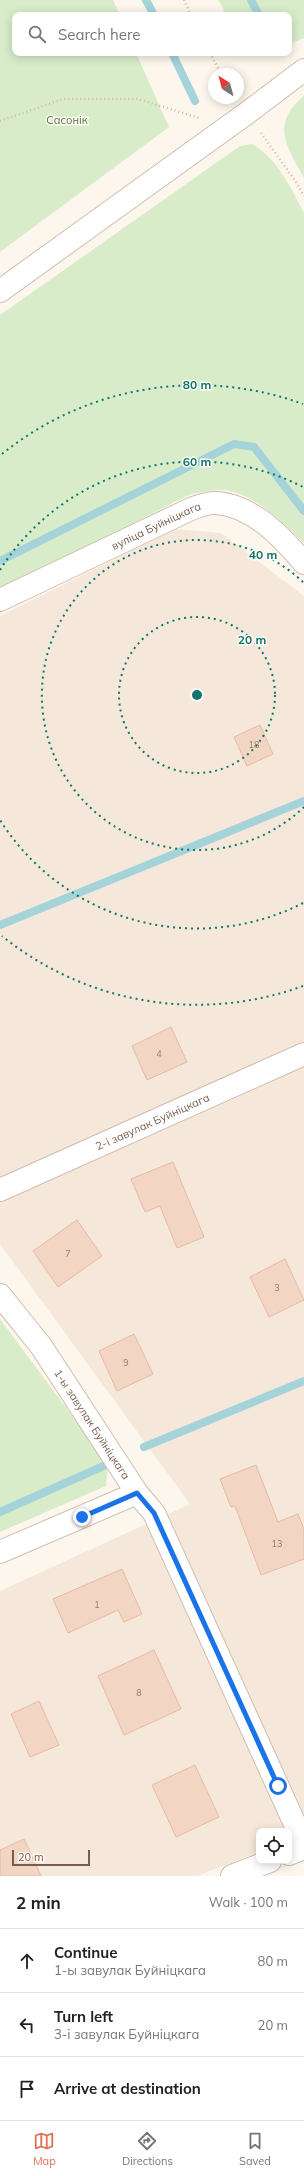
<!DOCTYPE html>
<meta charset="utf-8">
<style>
:root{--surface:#fff;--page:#f2f2f2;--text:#222;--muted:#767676;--line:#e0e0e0;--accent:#e76f51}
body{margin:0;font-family:Mulish,sans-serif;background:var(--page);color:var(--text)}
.controls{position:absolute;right:12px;bottom:12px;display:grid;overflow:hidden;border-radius:8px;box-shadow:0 2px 10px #0003}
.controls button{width:36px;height:36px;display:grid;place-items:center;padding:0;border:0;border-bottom:1px solid var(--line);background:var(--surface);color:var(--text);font:20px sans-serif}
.compass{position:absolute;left:208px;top:68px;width:36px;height:36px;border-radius:50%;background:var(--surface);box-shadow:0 2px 10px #0003;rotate:324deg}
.scale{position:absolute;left:12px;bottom:10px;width:78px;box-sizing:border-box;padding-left:4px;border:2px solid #7a5c4d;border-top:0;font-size:11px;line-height:14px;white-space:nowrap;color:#7a5c4d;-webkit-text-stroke:3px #fffaf3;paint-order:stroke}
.stop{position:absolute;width:12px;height:12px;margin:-9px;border:3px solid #1a73e8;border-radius:50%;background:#fff}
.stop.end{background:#1a73e8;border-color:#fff;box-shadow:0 1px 4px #0008}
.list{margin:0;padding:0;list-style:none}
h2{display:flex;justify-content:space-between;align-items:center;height:52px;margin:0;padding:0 16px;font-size:17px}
h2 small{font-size:13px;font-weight:400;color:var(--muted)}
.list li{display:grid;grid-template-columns:26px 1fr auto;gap:12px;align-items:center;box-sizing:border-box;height:64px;padding:0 16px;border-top:1px solid var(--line)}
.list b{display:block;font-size:15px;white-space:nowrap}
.list p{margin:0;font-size:13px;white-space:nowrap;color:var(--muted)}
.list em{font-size:13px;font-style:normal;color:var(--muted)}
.icon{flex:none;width:22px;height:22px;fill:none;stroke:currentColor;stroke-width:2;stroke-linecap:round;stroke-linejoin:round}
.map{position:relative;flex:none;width:304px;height:1876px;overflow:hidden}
.search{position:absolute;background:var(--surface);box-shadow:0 2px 10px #0003;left:12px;right:12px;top:12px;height:44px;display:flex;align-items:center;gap:10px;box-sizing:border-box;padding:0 14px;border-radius:8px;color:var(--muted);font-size:15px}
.sheet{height:244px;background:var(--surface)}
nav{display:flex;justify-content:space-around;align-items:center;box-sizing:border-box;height:56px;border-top:1px solid var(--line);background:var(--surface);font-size:11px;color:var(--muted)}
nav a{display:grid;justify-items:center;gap:2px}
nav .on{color:var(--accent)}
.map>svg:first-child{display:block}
.residential{fill:#f5e8da}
.green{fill:#d8ecc9}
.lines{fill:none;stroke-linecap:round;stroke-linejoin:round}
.stream{stroke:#a5d3da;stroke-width:8}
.building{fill:#f3d5c3;stroke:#e6bba3}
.minor-casing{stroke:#d1beb0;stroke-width:24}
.tertiary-casing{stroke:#d1beb0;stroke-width:24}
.path{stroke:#d9b8a5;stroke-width:2.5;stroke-dasharray:1 3;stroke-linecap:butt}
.minor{stroke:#fff;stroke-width:22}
.tertiary{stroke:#fff;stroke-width:22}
.route{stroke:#1a73e8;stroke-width:5}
.ring{fill:none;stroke:#0f766e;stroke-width:2;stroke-dasharray:2 4}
.labels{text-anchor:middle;stroke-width:3;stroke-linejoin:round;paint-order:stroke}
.number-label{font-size:9px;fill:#987a6a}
.park-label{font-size:11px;fill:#537a41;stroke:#fffaf3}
.street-label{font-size:11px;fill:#7a5c4d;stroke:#fffaf3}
.centre{fill:#0f766e;stroke:#fffaf3;stroke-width:2}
.ring-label{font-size:12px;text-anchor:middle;font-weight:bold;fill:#0f766e;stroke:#fffaf3;stroke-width:3;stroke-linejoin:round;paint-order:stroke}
</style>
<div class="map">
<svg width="304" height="1876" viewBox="0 0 304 1876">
<rect width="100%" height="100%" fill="#fdf6ec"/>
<polygon class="residential" points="176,529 221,533 304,596 304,1834 289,1840 289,1831 259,1831 259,1852 197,1876 0,1876 0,1591 190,1504 0,1244 0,616"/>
<g class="green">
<polygon points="0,0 113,0 120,15 15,15 15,53 136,53 169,127 0,252"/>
<polygon points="218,0 304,0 304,38 289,44 289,15 227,15"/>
<path d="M304,96V178C287,146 270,124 304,96Z"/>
<path d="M252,144C276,157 292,189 304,213V543C282,522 252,490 219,490C210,490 200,493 191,494L0,590V315L240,146Z"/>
<polygon points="0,1319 108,1464 106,1486 0,1532"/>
</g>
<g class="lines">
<g class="stream">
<polyline points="146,0 154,15"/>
<polyline points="251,0 259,15"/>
<polyline points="172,53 195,101"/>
<polyline points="0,561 234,444 254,447 304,511"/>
<polyline points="0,925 304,801"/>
<polyline points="144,1447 304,1381"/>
<polyline points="0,1512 108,1464"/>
</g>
</g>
<g class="building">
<polygon points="260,725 273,754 247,766 234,737"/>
<polygon points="171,1027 187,1062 147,1080 132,1046"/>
<polygon points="173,1162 204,1237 177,1248 160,1206 145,1212 131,1179"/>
<polygon points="77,1220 102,1256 58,1287 33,1251"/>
<polygon points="285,1259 304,1300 269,1317 250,1277"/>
<polygon points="134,1334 153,1374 117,1391 99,1351"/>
<polygon points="256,1465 278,1522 298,1514 304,1529 304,1559 261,1575 235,1506 231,1507 220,1479"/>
<polygon points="122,1569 142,1614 124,1622 118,1610 68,1633 53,1599"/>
<polygon points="154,1650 181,1709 124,1735 98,1676"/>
<polygon points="39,1701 59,1745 30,1757 11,1714"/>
<polygon points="195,1765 219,1817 176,1837 152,1785"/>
<polygon points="24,1839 41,1876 0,1876 0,1850"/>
</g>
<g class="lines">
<g class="minor-casing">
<g id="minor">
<path id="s1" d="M0,600L193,508C200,506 209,502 217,503C253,506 282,537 304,563"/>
<path id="s2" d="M0,1190L304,1054"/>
<path id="s3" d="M0,1295L41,1346L137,1493L154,1513L304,1844"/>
<polyline points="0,1552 137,1493"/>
<polyline points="289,1854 304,1848"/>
<polyline points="232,1876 270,1861"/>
</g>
</g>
<g class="tertiary-casing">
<polyline id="tertiary" points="0,291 247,113 304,70"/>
</g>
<g class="path">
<polyline points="184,0 191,15"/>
<polyline points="210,53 221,74"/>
<polyline points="0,121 63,99 138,99 199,118"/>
<polyline points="261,133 296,182 304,196"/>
</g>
<use href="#minor" class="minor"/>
<use href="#tertiary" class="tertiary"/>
</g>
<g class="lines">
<polyline class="route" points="82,1517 137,1493 154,1513 278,1786"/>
</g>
<g class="ring">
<circle cx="197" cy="695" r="78"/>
<path d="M304 807A155 155 0 1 1 304 583"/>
<path d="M303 903A233 233 0 0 1 0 820M0 570A233 233 0 0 1 303 487"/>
<path d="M303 986A310 310 0 0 1 2 936M2 454A310 310 0 0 1 303 404"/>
</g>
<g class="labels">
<g class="number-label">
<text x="254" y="748">18</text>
<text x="159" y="1057">4</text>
<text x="68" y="1257">7</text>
<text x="277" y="1291">3</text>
<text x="126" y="1366">9</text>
<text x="277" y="1547">13</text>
<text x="97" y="1608">1</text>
<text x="139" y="1696">8</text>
</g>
<g class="park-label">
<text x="67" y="124">Сасонік</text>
</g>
<g class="street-label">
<text dy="4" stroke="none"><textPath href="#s1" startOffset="173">вуліца Буйніцкага</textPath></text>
<text dy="4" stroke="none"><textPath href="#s2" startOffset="167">2-і завулак Буйніцкага</textPath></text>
<text dy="4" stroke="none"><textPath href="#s3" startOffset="159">1-ы завулак Буйніцкага</textPath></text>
</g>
</g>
<circle cx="197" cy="695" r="6" class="centre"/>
<g class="ring-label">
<text x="197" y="389">80 m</text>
<text x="197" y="466">60 m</text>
<text x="263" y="559">40 m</text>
<text x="252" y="644">20 m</text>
</g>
</svg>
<div class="controls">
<button><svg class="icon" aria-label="locate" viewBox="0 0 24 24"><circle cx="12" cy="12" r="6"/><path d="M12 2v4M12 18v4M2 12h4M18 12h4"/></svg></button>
</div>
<svg class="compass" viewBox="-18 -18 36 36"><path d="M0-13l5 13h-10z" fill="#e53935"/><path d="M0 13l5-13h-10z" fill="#767676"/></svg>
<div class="scale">20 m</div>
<div class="stop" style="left:278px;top:1786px"></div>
<div class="stop end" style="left:82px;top:1517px"></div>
<div class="search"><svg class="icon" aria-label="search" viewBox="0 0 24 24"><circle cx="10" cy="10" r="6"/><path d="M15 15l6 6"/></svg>Search here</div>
</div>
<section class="sheet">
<h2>2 min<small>Walk · 100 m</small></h2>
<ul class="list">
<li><svg class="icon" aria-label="ahead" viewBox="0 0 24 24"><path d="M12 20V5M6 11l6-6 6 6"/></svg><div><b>Continue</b><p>1-ы завулак Буйніцкага</p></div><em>80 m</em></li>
<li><svg class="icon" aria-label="left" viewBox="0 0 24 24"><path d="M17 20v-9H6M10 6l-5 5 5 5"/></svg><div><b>Turn left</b><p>3-і завулак Буйніцкага</p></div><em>20 m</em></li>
<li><svg class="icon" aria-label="arrive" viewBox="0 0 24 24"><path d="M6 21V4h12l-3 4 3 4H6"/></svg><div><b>Arrive at destination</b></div></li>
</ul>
</section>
<nav>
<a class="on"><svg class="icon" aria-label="map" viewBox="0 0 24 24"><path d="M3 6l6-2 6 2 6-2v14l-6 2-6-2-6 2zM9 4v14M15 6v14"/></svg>Map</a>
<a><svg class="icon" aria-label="directions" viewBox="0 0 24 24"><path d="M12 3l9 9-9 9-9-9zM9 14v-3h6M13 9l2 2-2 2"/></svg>Directions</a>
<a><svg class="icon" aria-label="saved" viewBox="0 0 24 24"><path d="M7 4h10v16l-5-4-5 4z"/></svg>Saved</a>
</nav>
